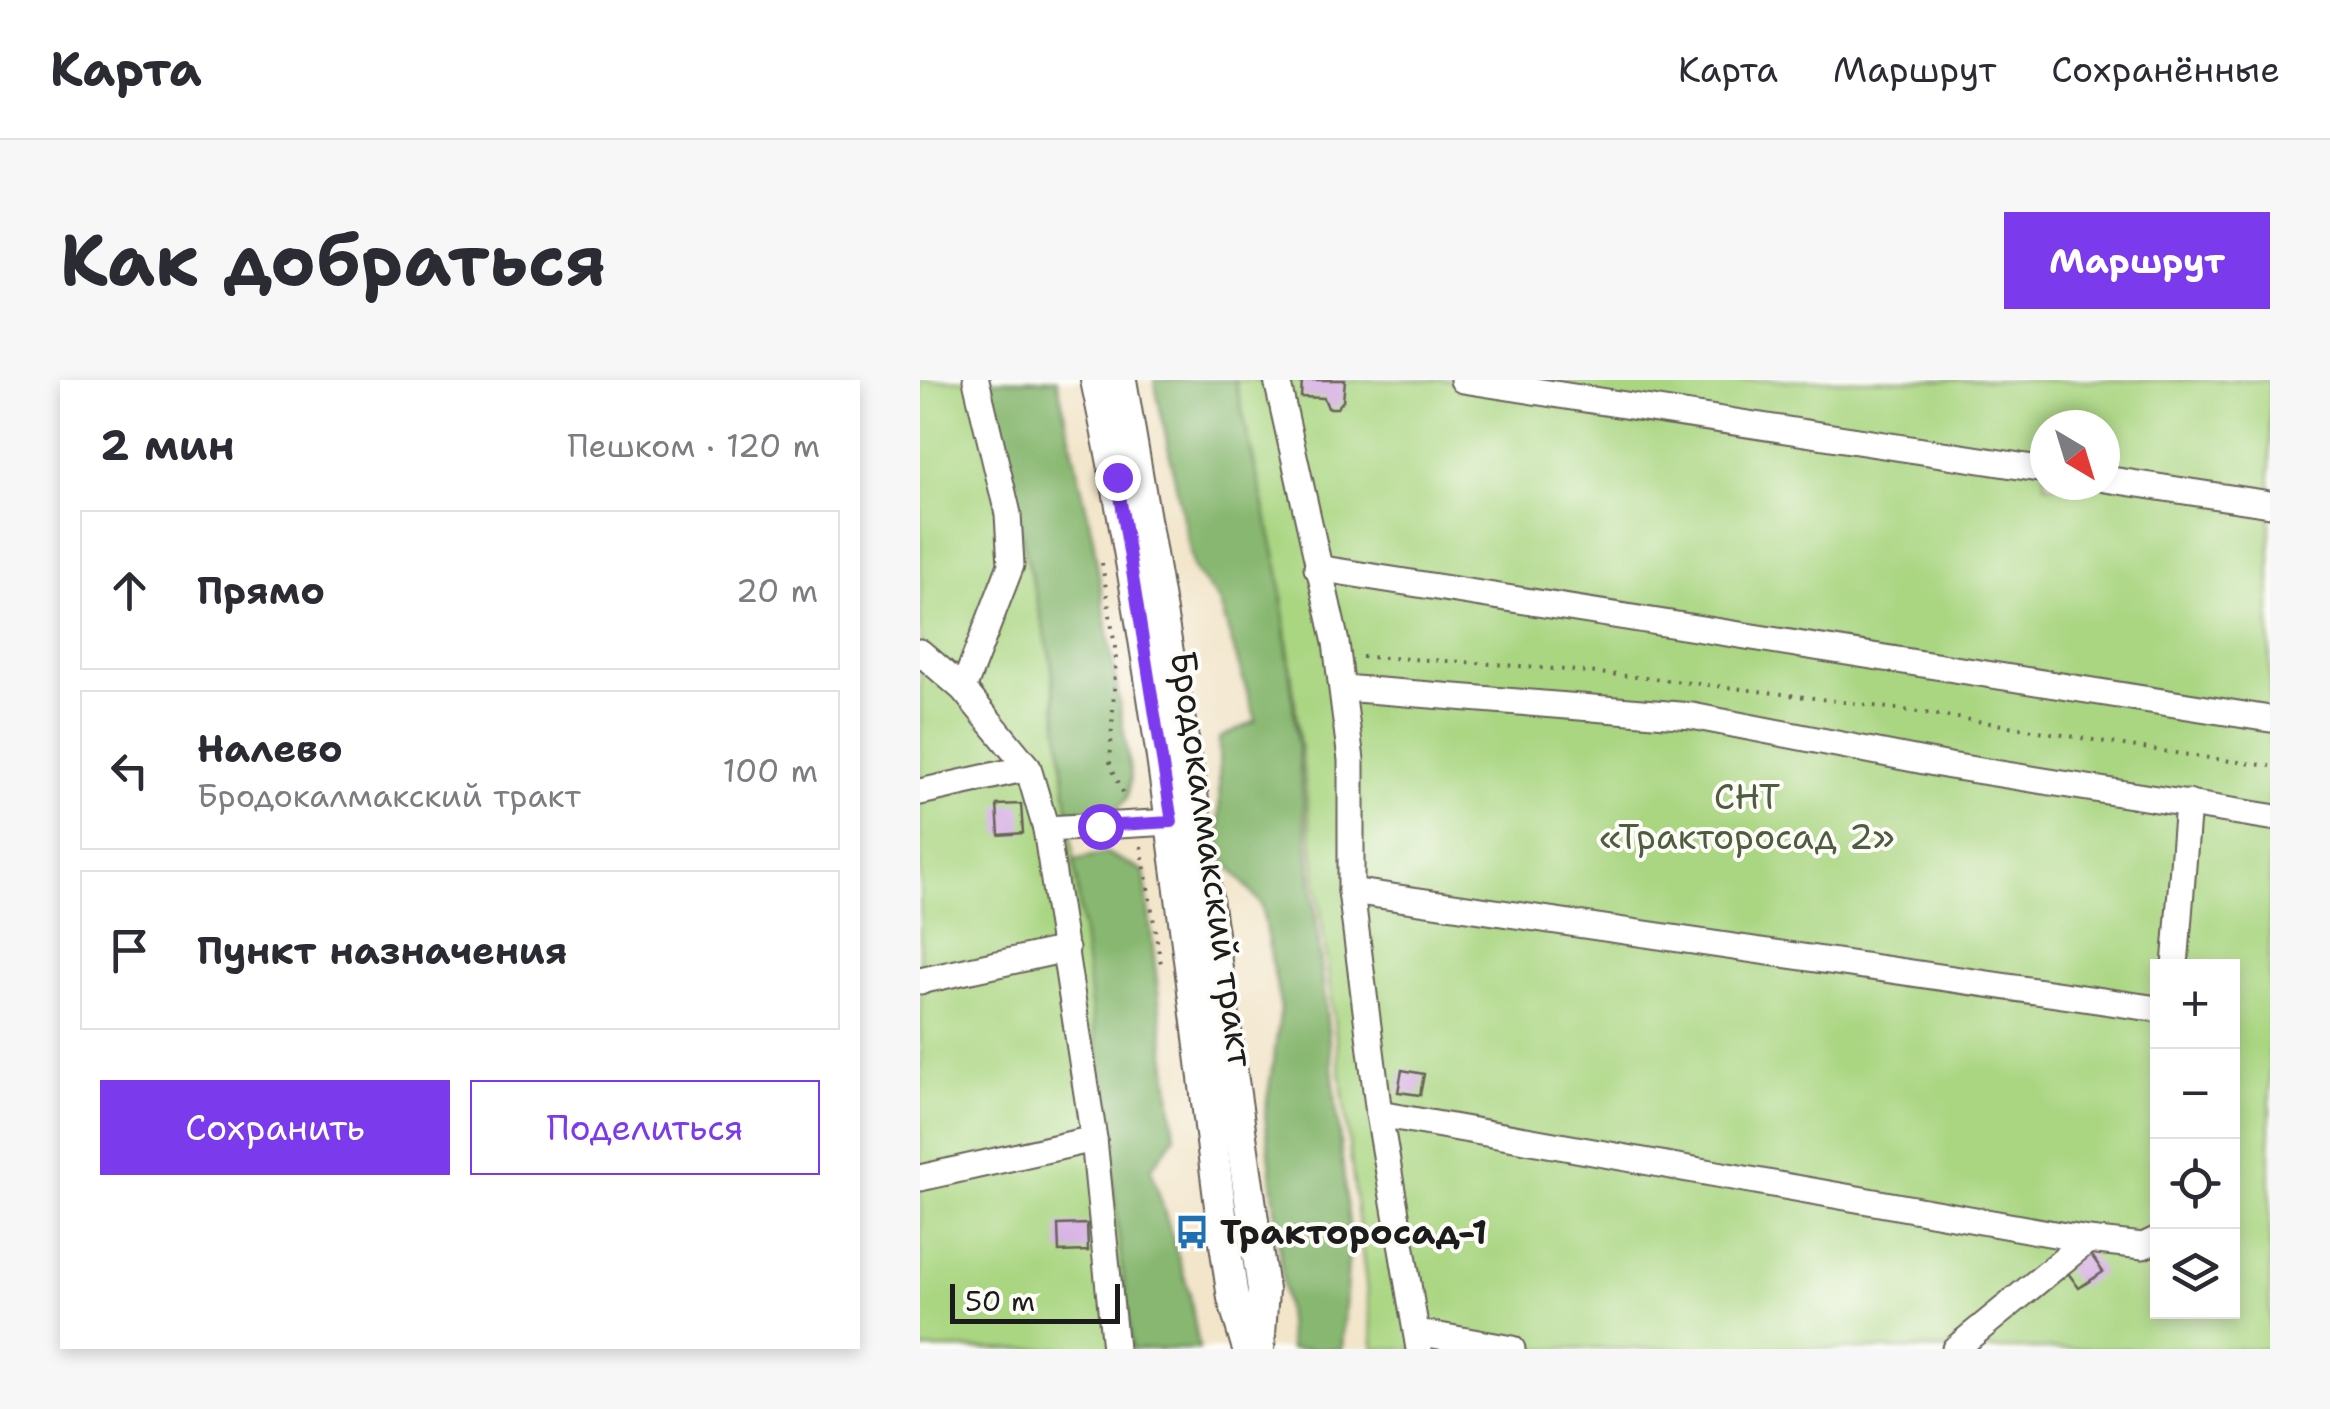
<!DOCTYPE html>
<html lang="ru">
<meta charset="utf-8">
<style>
:root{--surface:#fff;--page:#f7f7f7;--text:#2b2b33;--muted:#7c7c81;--line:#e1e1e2;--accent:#7c3aed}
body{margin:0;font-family:"Shantell Sans",sans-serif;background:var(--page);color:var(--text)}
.controls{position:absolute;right:30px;bottom:30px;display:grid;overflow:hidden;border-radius:0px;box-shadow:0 5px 15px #0003}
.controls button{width:90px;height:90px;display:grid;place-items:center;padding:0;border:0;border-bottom:2px solid var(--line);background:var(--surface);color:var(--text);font:50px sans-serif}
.compass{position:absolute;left:1110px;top:30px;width:90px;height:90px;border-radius:50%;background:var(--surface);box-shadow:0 5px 15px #0003;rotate:142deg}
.scale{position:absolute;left:30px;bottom:25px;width:170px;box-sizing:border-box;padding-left:10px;border:5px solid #1c1c1c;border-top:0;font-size:28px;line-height:35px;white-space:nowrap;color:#1c1c1c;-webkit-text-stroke:8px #fdfcf7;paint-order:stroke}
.stop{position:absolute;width:30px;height:30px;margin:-22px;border:8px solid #7c3aed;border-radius:50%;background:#fff}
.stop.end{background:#7c3aed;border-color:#fff;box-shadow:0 2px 10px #0008}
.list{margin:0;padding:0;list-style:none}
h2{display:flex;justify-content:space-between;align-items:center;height:130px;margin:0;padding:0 40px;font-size:42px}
h2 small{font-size:32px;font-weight:400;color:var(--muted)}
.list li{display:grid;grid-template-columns:65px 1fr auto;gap:30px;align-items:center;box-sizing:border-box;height:160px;margin:0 20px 20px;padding:0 20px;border:2px solid var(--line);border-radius:0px}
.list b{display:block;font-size:38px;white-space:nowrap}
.list p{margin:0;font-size:32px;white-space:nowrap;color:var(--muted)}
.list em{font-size:32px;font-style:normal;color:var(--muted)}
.actions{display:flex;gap:20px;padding:30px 40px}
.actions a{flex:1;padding:22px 0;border:2px solid var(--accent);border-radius:0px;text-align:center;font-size:35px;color:var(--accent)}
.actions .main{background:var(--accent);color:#fff}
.icon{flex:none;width:55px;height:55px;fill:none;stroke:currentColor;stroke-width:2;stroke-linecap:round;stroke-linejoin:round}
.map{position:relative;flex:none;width:1350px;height:969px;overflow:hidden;border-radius:0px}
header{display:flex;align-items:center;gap:60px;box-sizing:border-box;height:140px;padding:0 50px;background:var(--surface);border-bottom:2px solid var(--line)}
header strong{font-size:48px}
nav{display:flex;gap:55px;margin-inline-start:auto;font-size:35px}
.intro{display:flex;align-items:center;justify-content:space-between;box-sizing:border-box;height:240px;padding:0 60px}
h1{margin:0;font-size:70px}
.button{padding:25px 45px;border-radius:0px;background:var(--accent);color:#fff;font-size:35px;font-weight:700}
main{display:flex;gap:60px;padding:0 60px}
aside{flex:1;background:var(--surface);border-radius:0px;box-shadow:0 5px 15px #0003}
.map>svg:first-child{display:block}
.green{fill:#aad682;stroke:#63794f;stroke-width:2.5;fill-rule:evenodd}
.forest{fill:#87b770;stroke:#526a46;stroke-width:2.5}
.building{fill:#d4abe2}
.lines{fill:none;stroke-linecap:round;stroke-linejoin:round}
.minor-casing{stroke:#676259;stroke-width:29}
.major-casing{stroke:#676259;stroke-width:34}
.path{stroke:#676259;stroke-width:4;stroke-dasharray:2.5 8;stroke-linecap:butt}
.minor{stroke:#fff;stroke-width:25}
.major{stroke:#fff;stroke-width:30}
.route{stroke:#7c3aed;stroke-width:12}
.labels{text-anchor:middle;stroke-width:8;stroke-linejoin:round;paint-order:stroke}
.park-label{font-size:35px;fill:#4e5d40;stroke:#fdfcf7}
.street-label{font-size:35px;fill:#1c1c1c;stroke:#fdfcf7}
.poi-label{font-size:35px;font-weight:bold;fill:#1c1c1c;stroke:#fdfcf7;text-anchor:start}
</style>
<header>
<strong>Карта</strong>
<nav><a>Карта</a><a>Маршрут</a><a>Сохранённые</a></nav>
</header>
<div class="intro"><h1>Как добраться</h1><a class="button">Маршрут</a></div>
<main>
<aside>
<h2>2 мин<small>Пешком · 120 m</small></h2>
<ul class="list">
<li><svg class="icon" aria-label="ahead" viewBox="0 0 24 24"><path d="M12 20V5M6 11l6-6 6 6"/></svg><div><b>Прямо</b></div><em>20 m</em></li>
<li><svg class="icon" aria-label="left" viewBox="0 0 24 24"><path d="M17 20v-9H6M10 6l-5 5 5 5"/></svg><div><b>Налево</b><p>Бродокалмакский тракт</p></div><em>100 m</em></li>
<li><svg class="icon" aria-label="arrive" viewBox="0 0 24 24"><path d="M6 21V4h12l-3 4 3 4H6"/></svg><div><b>Пункт назначения</b></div></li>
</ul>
<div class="actions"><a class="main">Сохранить</a><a>Поделиться</a></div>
</aside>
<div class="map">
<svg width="1350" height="969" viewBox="0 0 1350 969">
<rect width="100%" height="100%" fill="#fdfcf7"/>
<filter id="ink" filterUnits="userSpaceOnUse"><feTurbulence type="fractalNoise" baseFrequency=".01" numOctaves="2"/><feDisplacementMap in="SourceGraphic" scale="20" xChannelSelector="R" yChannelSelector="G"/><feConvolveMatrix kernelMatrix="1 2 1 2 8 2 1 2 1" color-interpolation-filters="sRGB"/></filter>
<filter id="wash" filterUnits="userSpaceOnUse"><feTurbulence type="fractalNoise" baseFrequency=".0048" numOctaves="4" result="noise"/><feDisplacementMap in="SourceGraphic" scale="40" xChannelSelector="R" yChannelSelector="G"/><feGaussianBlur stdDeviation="2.25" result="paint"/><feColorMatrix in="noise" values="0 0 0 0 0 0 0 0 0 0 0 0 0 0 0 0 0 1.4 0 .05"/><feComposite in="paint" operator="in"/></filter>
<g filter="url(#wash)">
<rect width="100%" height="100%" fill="#f2e5ca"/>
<g class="green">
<polygon points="0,0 65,0 131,281 212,969 0,969"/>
<path d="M315,0H1350V969H454L359,193ZM1125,45H1185V105H1125ZM1238,586H1312V932H1238Z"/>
</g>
<g class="forest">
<polygon points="65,0 137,0 173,158 211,397 207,418 197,430 175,434 148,429 131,280"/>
<polygon points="234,0 315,0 359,192 430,855 422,969 370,969 345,734 361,629 341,524 300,475 299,358 336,341 299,221 274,190"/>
<polygon points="186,473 224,491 255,757 231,788 270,915 279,969 212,969 154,480"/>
</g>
<g id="blocks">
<g class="building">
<polygon points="382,0 425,0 423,21 417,28 408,28 404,18 381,17"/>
<polygon points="101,424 103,453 79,455 77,425"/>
<polygon points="482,690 504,694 500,715 478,712"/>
<polygon points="167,844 168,871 139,872 138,845"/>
<polygon points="1168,870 1183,892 1159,908 1143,886"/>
</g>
</g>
</g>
<g filter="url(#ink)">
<use href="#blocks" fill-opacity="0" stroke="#676259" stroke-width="2.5"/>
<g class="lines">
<g class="minor-casing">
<g id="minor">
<polyline points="357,0 416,263 431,380 431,511 459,734 499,969"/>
<polyline points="543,0 1125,90"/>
<polyline points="1185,99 1350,124"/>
<polyline points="397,188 1350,339"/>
<polyline points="0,272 43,309 108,388 126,449 174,759 195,969"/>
<polyline points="423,308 772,336 1030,386 1350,437"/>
<polyline points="43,309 91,185 88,134 56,0"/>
<polyline points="0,412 108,388"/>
<polyline points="126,449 252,442"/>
<polyline points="431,511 1238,629"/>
<polyline points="1255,586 1268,423"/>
<polyline points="0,601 146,569"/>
<polyline points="459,734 1168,860 1223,866 1238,859"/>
<polyline points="0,798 174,759"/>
<polyline points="497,952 592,969"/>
<polyline points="1035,969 1168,860"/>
</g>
</g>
<g class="major-casing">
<g id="major">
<path d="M176,0C236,280 267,566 303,850L313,918L328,969"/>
<polyline points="201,0 270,400 343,910 339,969"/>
</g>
</g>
<g class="path">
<polyline points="182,183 196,274 190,384 206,419"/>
<path d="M442,277C620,283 799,305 976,329C1101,346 1225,371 1350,386"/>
<polyline points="221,466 241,584"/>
</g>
<use href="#minor" class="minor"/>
<use href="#major" class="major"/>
</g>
</g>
<g class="lines" filter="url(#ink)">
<polyline class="route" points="180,446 252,442 197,97"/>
</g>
<defs>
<g id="bus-bare" transform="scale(2.7)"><path d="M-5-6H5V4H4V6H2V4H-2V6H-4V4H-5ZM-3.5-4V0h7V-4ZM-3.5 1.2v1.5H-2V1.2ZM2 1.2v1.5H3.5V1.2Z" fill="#1f6fb2" stroke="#fdfcf7" stroke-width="2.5" paint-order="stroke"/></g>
</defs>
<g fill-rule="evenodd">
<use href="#bus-bare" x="272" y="852"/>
</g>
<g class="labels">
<g class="park-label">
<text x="827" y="429">СНТ<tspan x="827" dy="40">«Тракторосад 2»</tspan></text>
</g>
<g class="street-label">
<text transform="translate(292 479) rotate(82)" y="12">Бродокалмакский тракт</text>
</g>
<g class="poi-label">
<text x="300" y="864">Тракторосад-1</text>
</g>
</g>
</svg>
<div class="controls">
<button>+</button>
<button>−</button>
<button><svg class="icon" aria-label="locate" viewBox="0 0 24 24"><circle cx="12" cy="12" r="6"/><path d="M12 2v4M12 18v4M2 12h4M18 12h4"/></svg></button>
<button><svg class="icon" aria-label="layers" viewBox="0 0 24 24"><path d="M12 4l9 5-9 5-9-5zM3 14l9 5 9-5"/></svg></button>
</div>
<svg class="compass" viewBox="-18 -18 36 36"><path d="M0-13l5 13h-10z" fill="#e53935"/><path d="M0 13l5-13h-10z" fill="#7c7c81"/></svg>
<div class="scale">50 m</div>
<div class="stop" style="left:180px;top:446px"></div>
<div class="stop end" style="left:197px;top:97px"></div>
</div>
</main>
